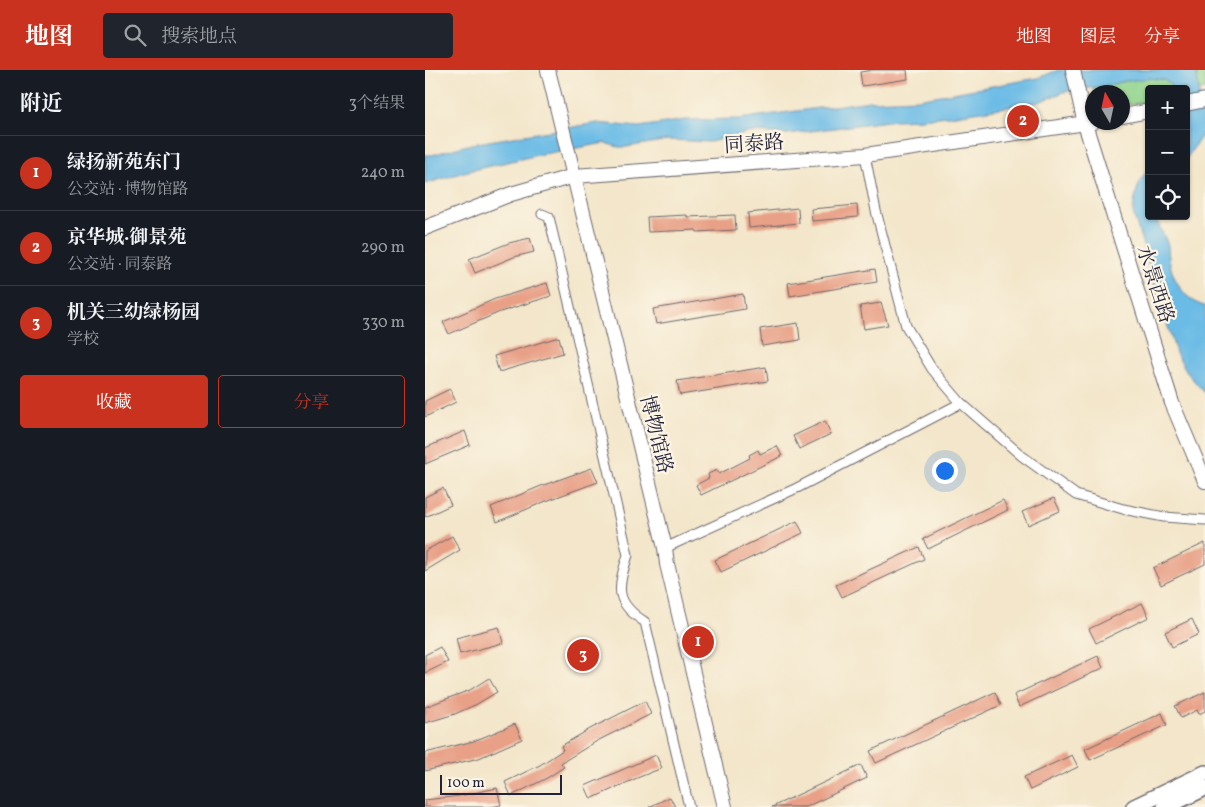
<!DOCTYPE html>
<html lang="zh">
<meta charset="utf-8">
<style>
:root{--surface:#171b24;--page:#20242c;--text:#f1f3f6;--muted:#9ea1a6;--line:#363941;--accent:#c8321e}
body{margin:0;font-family:Vollkorn,"Noto Serif SC",serif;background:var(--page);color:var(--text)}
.controls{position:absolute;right:15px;top:15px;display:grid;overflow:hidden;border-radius:5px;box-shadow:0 1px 4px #0004}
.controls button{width:45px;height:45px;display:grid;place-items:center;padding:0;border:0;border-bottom:1px solid var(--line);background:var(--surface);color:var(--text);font:25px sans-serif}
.compass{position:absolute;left:660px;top:15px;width:45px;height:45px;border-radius:50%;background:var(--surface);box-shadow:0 1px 4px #0004;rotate:351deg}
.scale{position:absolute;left:15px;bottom:12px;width:122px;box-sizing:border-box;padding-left:5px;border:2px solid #22223b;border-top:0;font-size:14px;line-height:18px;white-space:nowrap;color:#22223b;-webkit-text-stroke:4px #fcf5e5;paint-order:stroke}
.you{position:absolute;left:519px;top:400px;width:18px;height:18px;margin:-12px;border:4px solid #fff;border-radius:50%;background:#1a73e8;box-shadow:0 0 0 8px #1a73e833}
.badge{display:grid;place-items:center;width:32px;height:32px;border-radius:50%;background:var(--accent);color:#fff;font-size:16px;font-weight:700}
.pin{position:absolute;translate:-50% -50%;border:2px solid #fff;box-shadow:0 1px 5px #0006}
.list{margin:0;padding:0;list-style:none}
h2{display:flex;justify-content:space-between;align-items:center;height:65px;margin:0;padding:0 20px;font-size:21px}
h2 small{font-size:16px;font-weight:400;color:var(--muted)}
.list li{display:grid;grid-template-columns:32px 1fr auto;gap:15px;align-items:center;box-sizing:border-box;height:75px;padding:0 20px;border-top:1px solid var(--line)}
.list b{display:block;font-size:19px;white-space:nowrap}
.list p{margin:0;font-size:16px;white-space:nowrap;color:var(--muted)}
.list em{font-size:16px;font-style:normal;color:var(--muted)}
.actions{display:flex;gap:10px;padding:15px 20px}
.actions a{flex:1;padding:11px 0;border:1px solid var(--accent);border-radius:5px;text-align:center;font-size:18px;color:var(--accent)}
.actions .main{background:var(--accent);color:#fff}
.icon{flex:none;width:28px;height:28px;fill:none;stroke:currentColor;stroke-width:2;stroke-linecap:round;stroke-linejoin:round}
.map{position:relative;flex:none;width:780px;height:737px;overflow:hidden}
header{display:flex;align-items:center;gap:30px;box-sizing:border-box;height:70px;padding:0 25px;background:var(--accent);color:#fff}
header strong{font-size:24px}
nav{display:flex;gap:28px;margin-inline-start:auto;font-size:18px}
.search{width:350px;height:45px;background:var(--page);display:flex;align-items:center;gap:12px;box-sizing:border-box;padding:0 18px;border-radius:5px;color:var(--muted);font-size:19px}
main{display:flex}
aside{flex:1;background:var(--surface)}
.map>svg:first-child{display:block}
.green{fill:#90d48d;stroke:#597b64}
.water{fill:#6bbbe6;stroke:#466e90}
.building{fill:#e8a087}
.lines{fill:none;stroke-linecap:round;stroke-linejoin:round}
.street-casing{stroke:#6b676d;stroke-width:11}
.secondary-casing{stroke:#6b676d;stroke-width:16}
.primary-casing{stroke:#6b676d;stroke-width:18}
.street{stroke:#fff;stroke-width:9}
.secondary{stroke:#fff;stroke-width:14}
.primary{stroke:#fff;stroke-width:15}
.labels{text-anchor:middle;stroke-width:4.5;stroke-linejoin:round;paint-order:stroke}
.street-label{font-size:20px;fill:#22223b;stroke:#fcf5e5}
</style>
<header>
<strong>地图</strong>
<div class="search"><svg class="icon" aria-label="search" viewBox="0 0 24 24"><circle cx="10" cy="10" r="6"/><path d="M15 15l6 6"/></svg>搜索地点</div>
<nav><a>地图</a><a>图层</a><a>分享</a></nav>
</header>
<main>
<aside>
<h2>附近<small>3个结果</small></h2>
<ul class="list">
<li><span class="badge">1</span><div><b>绿扬新苑东门</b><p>公交站 · 博物馆路</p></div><em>240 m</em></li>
<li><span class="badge">2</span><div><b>京华城·御景苑</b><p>公交站 · 同泰路</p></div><em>290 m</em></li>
<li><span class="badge">3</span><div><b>机关三幼绿杨园</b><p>学校</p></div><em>330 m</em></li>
</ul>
<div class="actions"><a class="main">收藏</a><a>分享</a></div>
</aside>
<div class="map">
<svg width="780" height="737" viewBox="0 0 780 737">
<rect width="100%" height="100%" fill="#fcf5e5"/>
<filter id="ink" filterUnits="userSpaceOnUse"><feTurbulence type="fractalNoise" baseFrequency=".02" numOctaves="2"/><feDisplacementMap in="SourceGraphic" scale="10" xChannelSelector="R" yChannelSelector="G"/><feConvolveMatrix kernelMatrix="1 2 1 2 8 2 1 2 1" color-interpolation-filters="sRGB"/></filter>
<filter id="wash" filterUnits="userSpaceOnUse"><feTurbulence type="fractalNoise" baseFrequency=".0096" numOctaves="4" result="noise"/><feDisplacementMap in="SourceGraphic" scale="20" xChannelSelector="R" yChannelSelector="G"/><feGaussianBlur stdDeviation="1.12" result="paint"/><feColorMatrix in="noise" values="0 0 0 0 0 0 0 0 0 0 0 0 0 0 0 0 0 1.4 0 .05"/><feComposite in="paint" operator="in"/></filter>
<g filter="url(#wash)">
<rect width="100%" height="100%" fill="#f3e6ca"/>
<polygon class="green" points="663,0 780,0 780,19 761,23 761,19 724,19 724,31 698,36 698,22 669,22"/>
<g class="water">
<polygon points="633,0 771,0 780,61 761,89 761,19 747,19 745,14 739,10 725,8 701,11 679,16 639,22 614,32 531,45 497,49 471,50 363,64 327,62 285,72 243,70 202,77 193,77 180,73 113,85 39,102 0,114 0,85 7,85 46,74 172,53 214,57 260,50 313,49 445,31 493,29 613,8"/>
<path d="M724,98V146H731C733,156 738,163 742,172C744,177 743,182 744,188C746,207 760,232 780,236V323L764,305L751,283L708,143C710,123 712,114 724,98Z"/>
</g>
<g id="blocks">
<g class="building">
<polygon points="448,0 482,0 483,9 437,16 435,2"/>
<polygon points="432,135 433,147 387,151 386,139"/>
<polygon points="373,138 374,153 324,158 323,143"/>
<polygon points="262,145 262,147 310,145 311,160 272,162 271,160 223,162 222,147"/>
<polygon points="105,168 109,182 89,187 50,203 44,189 84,173"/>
<polygon points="450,199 452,212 365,226 363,213"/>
<polygon points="122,213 126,226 75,242 24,264 18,252 70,229"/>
<polygon points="318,224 320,239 231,254 228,239"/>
<polygon points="456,233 463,255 439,259 435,236"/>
<polygon points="373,253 375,270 337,276 335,259"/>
<polygon points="134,267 138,283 74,302 69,286"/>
<polygon points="341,297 343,311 255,325 252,311"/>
<polygon points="25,319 31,332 0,347 0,331"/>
<polygon points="400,351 406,364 374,379 368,366"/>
<polygon points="40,361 45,375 0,394 0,378"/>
<polygon points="352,376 357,386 276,425 271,415 284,408 283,404 292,400 294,404 325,388 324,385 333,380 335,384"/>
<polygon points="167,398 173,412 121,431 72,452 66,437 116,416"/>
<polygon points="18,418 26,435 0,447 0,427"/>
<polygon points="629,428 635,441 603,455 597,442"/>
<polygon points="578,430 583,440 503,479 498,469"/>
<polygon points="372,451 378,463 296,502 290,490"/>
<polygon points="27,466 35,480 0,501 0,481"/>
<polygon points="780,473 780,494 736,515 728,498"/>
<polygon points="494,477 499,489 417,527 411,515"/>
<polygon points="717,533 724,547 671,573 664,559"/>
<polygon points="767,549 774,564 747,577 740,562"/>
<polygon points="74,557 78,573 35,584 31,568"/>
<polygon points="15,577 23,592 0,603 0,585"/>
<polygon points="673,586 678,598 594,637 589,625"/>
<polygon points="64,608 72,622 52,634 30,644 0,653 0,637 45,620"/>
<polygon points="570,622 576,635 451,693 445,681"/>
<polygon points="780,622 780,641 774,644 772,640 756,648 750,636"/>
<polygon points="220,631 226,644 172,671 136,693 139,697 122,708 86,726 80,712 115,695 138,680 136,676 165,659"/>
<polygon points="737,643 742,655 665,690 660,679"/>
<polygon points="90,654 97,669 54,688 0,701 0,683 49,671"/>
<polygon points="231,685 237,698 212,708 166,729 160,716"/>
<polygon points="647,685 653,697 605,720 599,707"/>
<polygon points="436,695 442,708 381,737 347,737"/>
<polygon points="72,718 76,735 65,737 0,737 0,730 34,726"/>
<polygon points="245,727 250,737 224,737"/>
</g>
</g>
</g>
<g filter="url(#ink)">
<use href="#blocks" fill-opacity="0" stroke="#6b676d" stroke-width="1"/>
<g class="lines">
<g class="street-casing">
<g id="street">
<polyline points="440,85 451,141 481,256 507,299 536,333 597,386 651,425 698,439 739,447 780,450"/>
<path d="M117,144L124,147L203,485C193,517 188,532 220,552L264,737"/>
<polyline points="240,478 372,418 536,333"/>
</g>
</g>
<g class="secondary-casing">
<g id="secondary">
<polyline points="123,0 240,478 242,494 300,737"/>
<polyline points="648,0 660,54 747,333 780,411"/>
<polyline points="761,34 780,30"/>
<polyline points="698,46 724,41"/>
<polyline points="0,158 86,124 149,106 440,85 668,52"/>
</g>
</g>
<g class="primary-casing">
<g id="primary">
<polyline points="709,737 780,703"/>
<polyline points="740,737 780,718"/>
</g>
</g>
<use href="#street" class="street"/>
<use href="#secondary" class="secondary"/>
<use href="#primary" class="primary"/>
</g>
</g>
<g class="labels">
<g class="street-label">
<text transform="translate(329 73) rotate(-4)" y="7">同泰路</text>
<text transform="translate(731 214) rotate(72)" y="7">水景西路</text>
<text transform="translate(232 364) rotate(76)" y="7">博物馆路</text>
</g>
</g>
</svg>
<div class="controls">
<button>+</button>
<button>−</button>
<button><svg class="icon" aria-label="locate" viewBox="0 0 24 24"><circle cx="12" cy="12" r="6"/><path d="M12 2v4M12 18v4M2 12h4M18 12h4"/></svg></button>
</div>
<svg class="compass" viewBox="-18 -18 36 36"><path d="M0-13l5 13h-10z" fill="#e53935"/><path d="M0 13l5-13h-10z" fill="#9ea1a6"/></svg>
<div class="scale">100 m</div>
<div class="you"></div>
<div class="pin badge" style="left:273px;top:572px">1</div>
<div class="pin badge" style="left:598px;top:51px">2</div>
<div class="pin badge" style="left:158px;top:585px">3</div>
</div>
</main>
